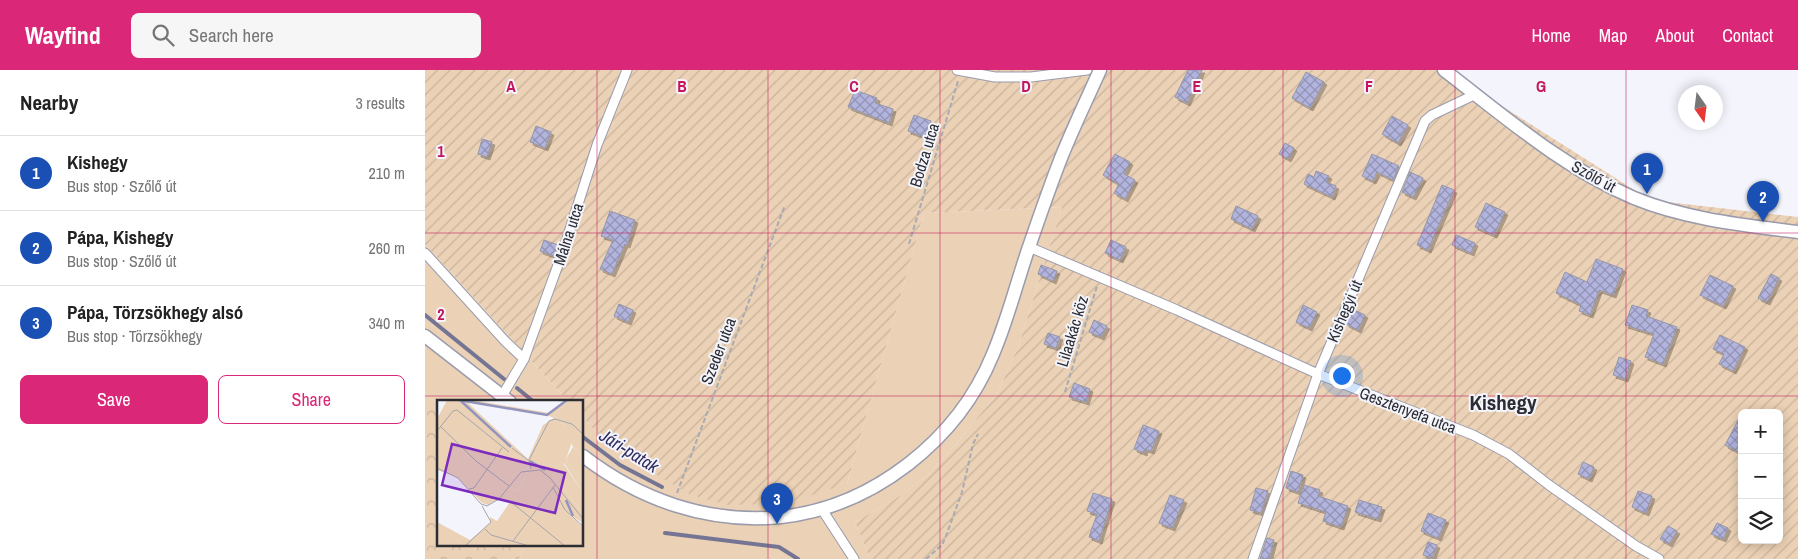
<!DOCTYPE html>
<meta charset="utf-8">
<style>
:root{--surface:#fff;--page:#f6f6f6;--text:#222;--muted:#767676;--line:#e0e0e0;--accent:#db2777}
body{margin:0;font-family:"Archivo Narrow",sans-serif;background:var(--page);color:var(--text)}
.controls{position:absolute;right:15px;bottom:15px;display:grid;overflow:hidden;border-radius:8px;box-shadow:0 2px 12px #0003}
.controls button{width:45px;height:45px;display:grid;place-items:center;padding:0;border:0;border-bottom:1px solid var(--line);background:var(--surface);color:var(--text);font:25px sans-serif}
.compass{position:absolute;left:1253px;top:15px;width:45px;height:45px;border-radius:50%;background:var(--surface);box-shadow:0 2px 12px #0003;rotate:166deg}
.you{position:absolute;left:916px;top:305px;width:18px;height:18px;margin:-12px;border:4px solid #fff;border-radius:50%;background:#1a73e8;box-shadow:0 0 0 8px #1a73e833}
.badge{display:grid;place-items:center;width:32px;height:32px;border-radius:50%;background:var(--accent);color:#fff;font-size:16px;font-weight:700}
.pin{position:absolute;translate:-50% -41px;filter:drop-shadow(0 1px 2px #0008)}
.pin::after{content:'';position:absolute;top:26px;width:18px;height:15px;background:inherit;clip-path:polygon(0 0,100% 0,50% 100%)}
.list{margin:0;padding:0;list-style:none}
h2{display:flex;justify-content:space-between;align-items:center;height:65px;margin:0;padding:0 20px;font-size:21px}
h2 small{font-size:16px;font-weight:400;color:var(--muted)}
.list li{display:grid;grid-template-columns:32px 1fr auto;gap:15px;align-items:center;box-sizing:border-box;height:75px;padding:0 20px;border-top:1px solid var(--line)}
.list b{display:block;font-size:19px;white-space:nowrap}
.list p{margin:0;font-size:16px;white-space:nowrap;color:var(--muted)}
.list em{font-size:16px;font-style:normal;color:var(--muted)}
.actions{display:flex;gap:10px;padding:15px 20px}
.actions a{flex:1;padding:11px 0;border:1px solid var(--accent);border-radius:8px;text-align:center;font-size:18px;color:var(--accent)}
.actions .main{background:var(--accent);color:#fff}
.icon{flex:none;width:28px;height:28px;fill:none;stroke:currentColor;stroke-width:2;stroke-linecap:round;stroke-linejoin:round}
.map{position:relative;flex:none;width:1373px;height:489px;overflow:hidden}
header{display:flex;align-items:center;gap:30px;box-sizing:border-box;height:70px;padding:0 25px;background:var(--accent);color:#fff}
header strong{font-size:24px}
nav{display:flex;gap:28px;margin-inline-start:auto;font-size:18px}
.search{width:350px;height:45px;background:var(--page);display:flex;align-items:center;gap:12px;box-sizing:border-box;padding:0 18px;border-radius:8px;color:var(--muted);font-size:19px}
main{display:flex}
aside{flex:1;background:var(--surface)}
.map>svg:first-child{display:block}
.grass{fill:#ebd1b5}
.forest{fill:url(#forest-crowns)}
.garden{fill:url(#garden-furrows);fill-rule:evenodd}
.lines{fill:none;stroke-linecap:round;stroke-linejoin:round}
.stream{stroke:#747594;stroke-width:4}
.building{fill:url(#building-cross-hatch);stroke:#9596a7;filter:url(#shadow)}
.street-casing{stroke:#9a9bac;stroke-width:11}
.secondary-casing{stroke:#9a9bac;stroke-width:15}
.path{stroke:#aaabb2;stroke-width:2;stroke-dasharray:5 2.5;stroke-linecap:butt}
.street{stroke:#fff;stroke-width:9}
.secondary{stroke:#fff;stroke-width:12}
.grid{fill:none;stroke:#c2185b;stroke-width:1;stroke-opacity:0.55}
.labels{text-anchor:middle;stroke-width:4;stroke-linejoin:round;paint-order:stroke}
.street-label{font-size:16px;fill:#2c2c33;stroke:#f4f5fc}
.water-label{font-size:18px;font-style:italic;fill:#302d61;stroke:#f4f5fc}
.district-label{font-size:21px;font-weight:bold;fill:#2c2c33;stroke:#f4f5fc}
.inset-river{fill:none;stroke:#9394bd;stroke-width:2.5}
.inset-road{fill:none;stroke:#a4a5ac;stroke-width:1}
.view{fill:#7b2cbf;fill-opacity:0.15;stroke:#7b2cbf;stroke-width:2.5}
.inset-edge{fill:none;stroke:#2c2c33;stroke-width:2.5}
.grid-label{font-size:16px;text-anchor:middle;font-weight:bold;fill:#c2185b;stroke:#f4f5fc;stroke-width:4;stroke-linejoin:round;paint-order:stroke}
</style>
<header>
<strong>Wayfind</strong>
<div class="search"><svg class="icon" aria-label="search" viewBox="0 0 24 24"><circle cx="10" cy="10" r="6"/><path d="M15 15l6 6"/></svg>Search here</div>
<nav><a>Home</a><a>Map</a><a>About</a><a>Contact</a></nav>
</header>
<main>
<aside>
<h2>Nearby<small>3 results</small></h2>
<ul class="list">
<li><span class="badge" style="background:#1a4fb4">1</span><div><b>Kishegy</b><p>Bus stop · Szőlő út</p></div><em>210 m</em></li>
<li><span class="badge" style="background:#1a4fb4">2</span><div><b>Pápa, Kishegy</b><p>Bus stop · Szőlő út</p></div><em>260 m</em></li>
<li><span class="badge" style="background:#1a4fb4">3</span><div><b>Pápa, Törzsökhegy alsó</b><p>Bus stop · Törzsökhegy</p></div><em>340 m</em></li>
</ul>
<div class="actions"><a class="main">Save</a><a>Share</a></div>
</aside>
<div class="map">
<svg width="1373" height="489" viewBox="0 0 1373 489">
<defs>
<pattern id="forest-crowns" width="20" height="18" patternUnits="userSpaceOnUse" patternTransform="scale(1.25)"><rect width="20" height="18" fill="#ebd1b5"/><path d="M2 6a3 3 0 1 1 6 0M12 15a3 3 0 1 1 6 0" fill="none" stroke="#cab49c"/></pattern>
<pattern id="garden-furrows" width="10" height="10" patternUnits="userSpaceOnUse" patternTransform="scale(1.25)"><rect width="10" height="10" fill="#ebd1b5"/><path d="M-1 1l2-2M0 10L10 0M9 11l2-2" fill="none" stroke="#cab49c"/></pattern>
<pattern id="building-cross-hatch" width="8" height="8" patternUnits="userSpaceOnUse" patternTransform="scale(1.25)"><rect width="8" height="8" fill="#b3b4de"/><path d="M0 0l8 8M0 8l8-8" fill="none" stroke="#9293b5"/></pattern>
<filter id="shadow"><feDropShadow dx="3" dy="3" stdDeviation="0" flood-color="#0004"/></filter>
</defs>
<rect width="100%" height="100%" fill="#f4f5fc"/>
<g class="grass">
<polygon points="637,137 593,277 573,322 532,373 502,406 470,429 430,452 445,489 94,489 100,475 158,475 158,347 176,368 422,414 499,143"/>
<polygon points="0,174 143,331 14,332 14,335 0,324"/>
</g>
<polygon class="forest" points="0,324 14,335 14,475 100,475 94,489 0,489"/>
<path class="garden" d="M0,0H1020L1225,130L1373,147V489H445L430,452L470,429L502,406L532,373L573,322L593,277L637,137L499,143L422,414L357,434L303,435L266,425L215,395L176,368L158,347V332L143,331L0,174ZM1317,343H1354V470H1317Z"/>
<g class="lines">
<g class="stream">
<polyline points="0,245 79,309"/>
<polyline points="92,318 109,332"/>
<polyline points="158,367 195,395 237,417"/>
<polyline points="240,463 354,477 373,489"/>
</g>
</g>
<g class="building">
<polygon points="763,0 777,0 762,33 750,27"/>
<polygon points="881,2 899,12 885,38 867,28"/>
<polygon points="430,20 452,28 450,33 468,39 464,53 423,37"/>
<polygon points="489,45 506,51 500,67 483,61"/>
<polygon points="967,46 983,55 973,73 957,64"/>
<polygon points="111,56 126,62 120,78 105,72"/>
<polygon points="57,69 67,72 62,87 53,84"/>
<polygon points="860,73 869,78 863,89 854,84"/>
<polygon points="690,84 705,92 699,104 710,110 700,129 689,123 694,114 678,105"/>
<polygon points="947,84 974,96 968,110 952,102 948,111 937,106"/>
<polygon points="891,101 904,106 901,112 911,116 907,127 879,114 883,104 889,107"/>
<polygon points="985,102 998,108 988,127 977,122"/>
<polygon points="1017,115 1029,120 1003,180 992,175"/>
<polygon points="1061,133 1080,142 1069,165 1050,157"/>
<polygon points="811,136 833,146 827,159 806,149"/>
<polygon points="185,141 210,150 202,175 200,174 187,204 175,199 188,170 176,166"/>
<polygon points="1031,165 1050,173 1046,183 1027,175"/>
<polygon points="119,170 133,175 129,186 115,181"/>
<polygon points="686,170 701,177 695,190 680,183"/>
<polygon points="1171,189 1198,199 1188,225 1174,220 1165,245 1154,241 1156,235 1131,223 1140,202 1162,212"/>
<polygon points="616,195 632,201 628,211 613,204"/>
<polygon points="1346,204 1354,208 1342,232 1333,228"/>
<polygon points="1285,205 1308,216 1298,236 1275,225"/>
<polygon points="194,234 208,240 203,252 189,246"/>
<polygon points="878,235 892,242 884,258 871,252"/>
<polygon points="1207,235 1223,240 1221,246 1252,257 1238,294 1220,287 1229,264 1200,255"/>
<polygon points="927,239 940,245 933,260 921,254"/>
<polygon points="669,250 682,256 676,267 664,262"/>
<polygon points="623,263 635,267 631,278 619,274"/>
<polygon points="1295,265 1320,277 1308,301 1294,294 1299,284 1288,279"/>
<polygon points="1194,287 1206,291 1200,309 1188,305"/>
<polygon points="649,313 665,319 661,332 644,327"/>
<polygon points="1317,343 1317,384 1300,375"/>
<polygon points="718,355 734,361 726,381 720,379 719,383 709,379"/>
<polygon points="1158,392 1169,397 1164,409 1153,404"/>
<polygon points="866,401 878,405 873,422 861,418"/>
<polygon points="879,415 895,420 893,426 923,436 916,457 898,451 901,442 873,433"/>
<polygon points="831,418 843,421 836,443 825,440"/>
<polygon points="1213,421 1227,426 1221,443 1207,437"/>
<polygon points="668,423 687,429 674,471 664,467 672,444 662,441"/>
<polygon points="745,425 759,430 747,458 734,453"/>
<polygon points="934,430 957,437 953,449 930,442"/>
<polygon points="1003,443 1021,450 1013,468 996,461"/>
<polygon points="1292,453 1303,458 1298,469 1286,464"/>
<polygon points="1243,456 1252,461 1244,474 1235,469"/>
<polygon points="842,468 849,470 844,489 835,489"/>
<polygon points="1003,472 1012,475 1007,488 998,485"/>
</g>
<g class="lines">
<g class="street-casing">
<g id="street">
<polyline points="532,0 570,7 606,7 662,0"/>
<polyline points="604,177 752,240 893,304 1048,365 1084,384 1124,415 1211,476 1234,489"/>
<polyline points="0,183 80,271 99,289"/>
<polyline points="77,326 99,289 138,181 172,75 202,0"/>
<polyline points="396,438 429,489"/>
<polyline points="828,489 893,304 1000,51 1007,45 1051,24"/>
</g>
</g>
<g class="secondary-casing">
<g id="secondary">
<path d="M1019,0C1079,46 1138,98 1209,128C1260,149 1318,155 1373,162"/>
<polyline points="0,266 85,332"/>
<path d="M158,386C215,430 283,454 356,447C448,437 533,370 568,284C583,249 592,211 605,174C615,145 625,116 636,88C648,58 662,29 675,0"/>
</g>
</g>
<g class="path">
<polyline points="484,174 533,11"/>
<polyline points="640,322 672,216"/>
<polyline points="252,423 360,135"/>
<polyline points="501,489 517,475 521,466 537,422 548,374 553,364"/>
</g>
<use href="#street" class="street"/>
<use href="#secondary" class="secondary"/>
</g>
<path class="grid" d="M172,0V489M343,0V489M515,0V489M686,0V489M858,0V489M1030,0V489M1201,0V489M0,163H1373M0,326H1373"/>
<g class="labels">
<g class="street-label">
<text transform="translate(499 85) rotate(-73)" y="6">Bodza utca</text>
<text transform="translate(1169 106) rotate(29)" y="6">Szőlő út</text>
<text transform="translate(143 164) rotate(-72)" y="6">Málna utca</text>
<text transform="translate(919 241) rotate(-67)" y="6">Kishegyi út</text>
<text transform="translate(647 261) rotate(-73)" y="6">Lilaakác köz</text>
<text transform="translate(293 281) rotate(-69)" y="6">Szeder utca</text>
<text transform="translate(983 340) rotate(21)" y="6">Gesztenyefa utca</text>
</g>
<g class="water-label">
<text transform="translate(204 381) rotate(32)" y="6">Jári-patak</text>
</g>
<g class="district-label">
<text x="1078" y="340">Kishegy</text>
</g>
</g>
<g transform="translate(12 330)">
<rect width="146" height="146" fill="#f4f5fc"/>
<path d="M15,0H35L112,13L132,0L117,15L127,25L135,42L129,59L146,85V93L127,63L116,76L146,113V123L130,113L92,70L80,91L68,89L77,75L92,67L91,62L23,1ZM30,2L112,16L117,18L106,25L91,59Z" fill="#ebd1b5" fill-rule="evenodd"/>
<path d="M136,47L146,58V85L129,59ZM126,63L146,93V113L116,76Z" fill="#ebd1b5"/>
<path d="M10,0L23,1L91,62L92,67L77,75L69,89L80,91L92,70L105,72L111,79L128,111L146,127V146H0V122L33,140L53,123V117L60,121L73,102L61,99L51,105L45,103L20,77L0,70V19ZM132,0H146V58L136,47L127,25L117,15Z" fill="#ebd1b5"/>
<path class="inset-river" d="M22,0L110,15L130,0M24,1L74,47M93,61L108,70M129,100L136,116"/>
<path class="inset-road" d="M4,27L39,61L72,86M0,31L16,11L20,10L72,52M75,48L92,61M0,68L21,78L44,104L50,106L62,99L84,72L103,70L113,78L147,120M94,69L92,60L112,21L118,19L135,24L147,35M116,87L128,110L147,127M32,89L37,88L65,48M62,99L74,102L128,146M48,129L54,135L92,146M76,141L118,85M28,146L54,122L45,106"/>
<path class="view" d="M15,44L128,73L118,113L5,85Z"/>
<rect width="146" height="146" class="inset-edge"/>
</g>
<g class="grid-label">
<text x="86" y="22">A</text>
<text x="257" y="22">B</text>
<text x="429" y="22">C</text>
<text x="601" y="22">D</text>
<text x="772" y="22">E</text>
<text x="944" y="22">F</text>
<text x="1116" y="22">G</text>
<text x="16" y="87">1</text>
<text x="16" y="250">2</text>
</g>
</svg>
<div class="controls">
<button>+</button>
<button>−</button>
<button><svg class="icon" aria-label="layers" viewBox="0 0 24 24"><path d="M12 4l9 5-9 5-9-5zM3 14l9 5 9-5"/></svg></button>
</div>
<svg class="compass" viewBox="-18 -18 36 36"><path d="M0-13l5 13h-10z" fill="#e53935"/><path d="M0 13l5-13h-10z" fill="#767676"/></svg>
<div class="you"></div>
<div class="pin badge" style="left:1222px;top:124px;background:#1a4fb4">1</div>
<div class="pin badge" style="left:1338px;top:152px;background:#1a4fb4">2</div>
<div class="pin badge" style="left:352px;top:454px;background:#1a4fb4">3</div>
</div>
</main>
